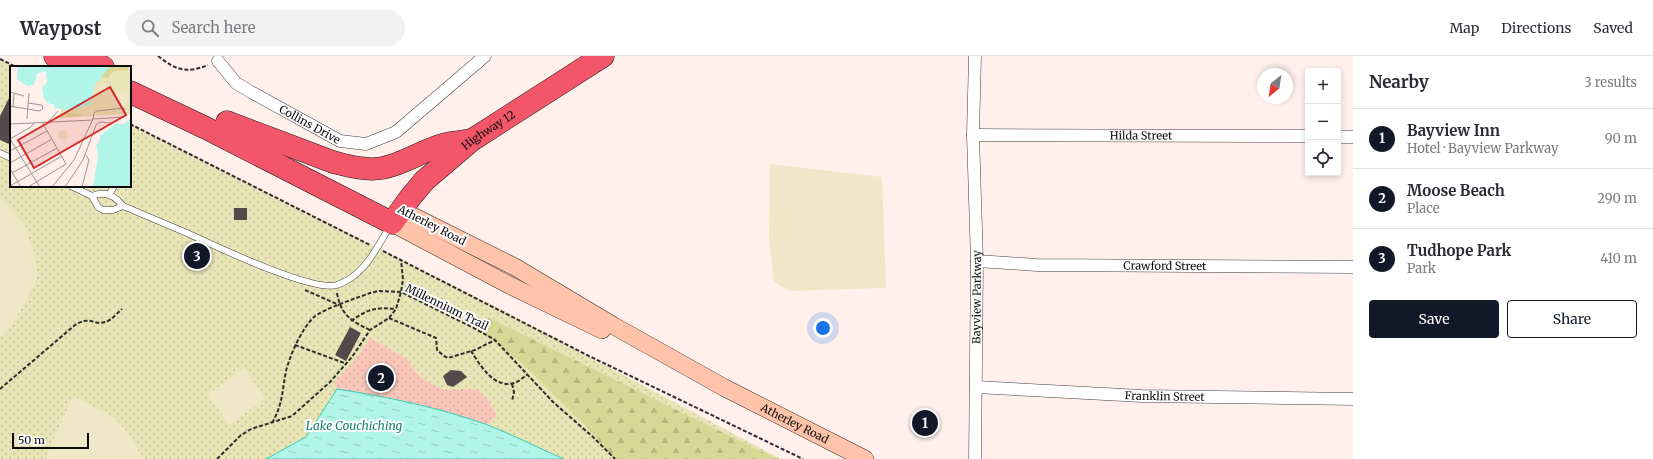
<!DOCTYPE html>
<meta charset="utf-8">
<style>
:root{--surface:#fff;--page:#f2f2f3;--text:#2b2b33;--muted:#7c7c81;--line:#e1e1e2;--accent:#111827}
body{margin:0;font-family:Merriweather,serif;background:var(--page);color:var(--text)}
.controls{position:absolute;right:12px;top:12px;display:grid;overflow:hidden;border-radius:4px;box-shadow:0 2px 6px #0003}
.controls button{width:36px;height:36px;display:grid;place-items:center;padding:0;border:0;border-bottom:1px solid var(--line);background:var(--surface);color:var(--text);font:20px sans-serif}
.compass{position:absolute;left:1257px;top:12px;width:36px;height:36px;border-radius:50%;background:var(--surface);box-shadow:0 2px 6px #0003;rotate:210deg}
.scale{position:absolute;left:12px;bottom:10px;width:77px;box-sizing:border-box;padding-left:4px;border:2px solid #0c0c0c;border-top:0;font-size:11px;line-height:14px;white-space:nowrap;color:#0c0c0c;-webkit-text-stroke:3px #fff;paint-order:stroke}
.you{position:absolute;left:823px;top:272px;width:14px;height:14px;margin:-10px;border:3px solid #fff;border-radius:50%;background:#1a73e8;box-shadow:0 0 0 6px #1a73e833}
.badge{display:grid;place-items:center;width:26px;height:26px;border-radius:50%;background:var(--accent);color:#fff;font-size:13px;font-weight:700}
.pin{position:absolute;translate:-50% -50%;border:2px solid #fff;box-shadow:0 1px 4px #0006}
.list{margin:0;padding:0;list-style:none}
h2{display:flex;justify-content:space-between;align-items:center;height:52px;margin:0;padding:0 16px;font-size:17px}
h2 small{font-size:13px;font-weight:400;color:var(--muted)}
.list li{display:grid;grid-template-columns:26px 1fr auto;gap:12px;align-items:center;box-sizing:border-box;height:60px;padding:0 16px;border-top:1px solid var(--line)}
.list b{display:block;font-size:15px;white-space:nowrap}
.list p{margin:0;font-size:13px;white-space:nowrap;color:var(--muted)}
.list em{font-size:13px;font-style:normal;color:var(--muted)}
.actions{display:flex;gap:8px;padding:12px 16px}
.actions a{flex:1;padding:9px 0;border:1px solid var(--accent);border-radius:4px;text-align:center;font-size:14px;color:var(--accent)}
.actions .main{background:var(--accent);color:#fff}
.icon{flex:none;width:22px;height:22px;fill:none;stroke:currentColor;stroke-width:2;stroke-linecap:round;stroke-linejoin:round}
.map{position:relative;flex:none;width:1353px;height:403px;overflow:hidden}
header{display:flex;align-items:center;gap:24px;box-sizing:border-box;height:56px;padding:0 20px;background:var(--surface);border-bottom:1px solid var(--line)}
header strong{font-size:19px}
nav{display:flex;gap:22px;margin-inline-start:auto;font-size:14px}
.search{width:280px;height:36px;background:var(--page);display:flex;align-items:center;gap:10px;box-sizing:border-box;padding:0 14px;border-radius:22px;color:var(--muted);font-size:15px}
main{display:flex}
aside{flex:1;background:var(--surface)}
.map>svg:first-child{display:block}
.green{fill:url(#green-dots)}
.forest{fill:url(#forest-firs)}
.sand{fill:url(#sand-dots)}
.pitch{fill:#f0e7c8}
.water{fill:url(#water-ripples);stroke:#39ccb2}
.building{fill:#55494b}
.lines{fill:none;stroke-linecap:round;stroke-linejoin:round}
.lane-casing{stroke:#3f3f3f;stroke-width:7}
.street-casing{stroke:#3f3f3f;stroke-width:13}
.secondary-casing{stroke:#2e2e2e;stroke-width:18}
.highway-casing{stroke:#1d1d1d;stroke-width:23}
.path{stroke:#2e2e2e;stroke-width:2;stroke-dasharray:4 2;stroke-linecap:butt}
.lane{stroke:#fff;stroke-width:6}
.street{stroke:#fff;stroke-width:12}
.secondary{stroke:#fec3a8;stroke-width:17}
.highway{stroke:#f35669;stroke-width:22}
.labels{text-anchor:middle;stroke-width:4;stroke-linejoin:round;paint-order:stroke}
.street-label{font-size:11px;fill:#0c0c0c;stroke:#fff}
.water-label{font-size:12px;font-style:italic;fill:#168172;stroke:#fff}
.inset-road{fill:none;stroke:#9e9592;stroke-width:1}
.view{fill:#d62828;fill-opacity:0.15;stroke:#d62828;stroke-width:2}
.inset-edge{fill:none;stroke:#0c0c0c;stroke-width:2}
</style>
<header>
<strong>Waypost</strong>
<div class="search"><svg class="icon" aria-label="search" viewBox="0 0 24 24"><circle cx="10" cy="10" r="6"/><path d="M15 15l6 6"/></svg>Search here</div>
<nav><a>Map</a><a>Directions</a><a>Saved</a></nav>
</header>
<main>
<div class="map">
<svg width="1353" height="403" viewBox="0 0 1353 403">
<defs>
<pattern id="green-dots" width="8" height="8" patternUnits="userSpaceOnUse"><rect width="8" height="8" fill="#e8e4b6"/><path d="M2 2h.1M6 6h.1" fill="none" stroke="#c6c29b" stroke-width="1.8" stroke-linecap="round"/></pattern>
<pattern id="forest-firs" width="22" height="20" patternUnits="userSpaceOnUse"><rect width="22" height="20" fill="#d9d796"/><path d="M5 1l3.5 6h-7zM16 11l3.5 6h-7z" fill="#b9b780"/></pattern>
<pattern id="sand-dots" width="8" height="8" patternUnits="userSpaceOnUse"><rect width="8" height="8" fill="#fac6b9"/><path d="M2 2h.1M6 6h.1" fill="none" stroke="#d5a99e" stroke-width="1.8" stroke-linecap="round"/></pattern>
<pattern id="water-ripples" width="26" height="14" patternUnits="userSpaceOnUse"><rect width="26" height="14" fill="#b1f5e8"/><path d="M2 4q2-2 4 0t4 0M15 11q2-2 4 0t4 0" fill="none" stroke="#97d1c6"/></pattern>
</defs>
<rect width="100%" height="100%" fill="#fff0ec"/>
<polygon class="green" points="0,3 16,11 11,11 11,130 130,130 130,68 494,250 781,403 321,403 306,381 266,403 0,403"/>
<polygon class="forest" points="487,261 777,403 615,403 583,367 522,307 479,275"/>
<polygon class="sand" points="370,282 407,303 417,318 433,329 445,334 476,333 487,342 497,359 487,369 451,357 402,344 337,333 334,327 357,302"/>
<g class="pitch">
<polygon points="770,108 882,121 886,232 790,235 774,226 769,184"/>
<polygon points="0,141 24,168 33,194 38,218 33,233 7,277 0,282"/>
<polygon points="244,312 265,342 229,369 208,338"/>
<polygon points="73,340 115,362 129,379 143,403 45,403"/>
</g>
<path class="water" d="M337,333C388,341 437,351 485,368C512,378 538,392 564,403H266L306,381Z"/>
<g class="building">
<polygon points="11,38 11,89 0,84 0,60"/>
<rect x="234" y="152" width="13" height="12"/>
<polygon points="350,271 361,277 346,305 335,299"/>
<polygon points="451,314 461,315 467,321 453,331 447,329 443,320"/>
</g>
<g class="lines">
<g class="lane-casing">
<g id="lane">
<polyline points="0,97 11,102"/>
<path d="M71,130L92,140L98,151L103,154H113L123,150C144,159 166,168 187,177C213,189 313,237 337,229C364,220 376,193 390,170"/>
<polyline points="109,139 114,130"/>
<path d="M92,140C105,134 115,140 123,150"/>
</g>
</g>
<g class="street-casing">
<g id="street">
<path id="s1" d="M218,5L236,27L251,36L340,85L366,88L396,76L485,0"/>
<path id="s2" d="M973,79L1308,80"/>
<polyline points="1338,81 1353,81"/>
<path id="s3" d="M977,205L1037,209L1353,211"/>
<path id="s4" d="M976,331L1142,340L1353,343"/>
<path id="s5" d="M975,403L977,205L973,79L975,0"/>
</g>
</g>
<g class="secondary-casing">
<g id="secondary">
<path id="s6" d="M401,154L515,211L614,270L725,332L865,403"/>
<polyline points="392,167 511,230 602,274"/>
</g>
</g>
<g class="highway-casing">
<g id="highway">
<polyline points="55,0 75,11"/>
<polyline points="80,0 103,11"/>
<path id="s7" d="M130,36L206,72L392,167L410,142L424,125L472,84L603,0"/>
<path d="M227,66L333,106C349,110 366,115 382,112C405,108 424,93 446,88C454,86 463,86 471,84"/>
</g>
</g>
<g class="path">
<path d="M158,0C176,14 186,18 208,9"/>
<polyline points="0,3 16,11"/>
<polyline points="130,68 370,189"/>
<polyline points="383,195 589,300 803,403"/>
<polyline points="305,234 339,249"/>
<path d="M337,237C341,259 351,265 370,274"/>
<polyline points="389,262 436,282 437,294 444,300 448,302 475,294 495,284"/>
<path d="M351,265C368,253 375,251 396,253"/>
<polyline points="295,289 347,308"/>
<path d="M471,295C480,309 494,333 514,327C519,326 523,321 527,319"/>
<polyline points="512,328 514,336 512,345"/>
<path d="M0,333L75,269C91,259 93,270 105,266C111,265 117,257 122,253"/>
<path d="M272,367C283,348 282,335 286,315C290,299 302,272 314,261C323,253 357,242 370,237L378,235L401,236L474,272L495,284L553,346L593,381L615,403"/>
<polyline points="217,403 240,380 251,373 292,360 330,326 352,301 370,274 389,262 396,253 401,236 403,223 401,204"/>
</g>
<use href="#lane" class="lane"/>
<use href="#street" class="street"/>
<use href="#secondary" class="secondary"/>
<use href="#highway" class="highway"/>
</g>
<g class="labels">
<g class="street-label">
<text dy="4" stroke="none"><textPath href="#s1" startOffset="113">Collins Drive</textPath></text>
<text dy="4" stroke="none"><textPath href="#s7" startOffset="428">Highway 12</textPath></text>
<text dy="4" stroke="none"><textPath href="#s2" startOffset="168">Hilda Street</textPath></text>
<text transform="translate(432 169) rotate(27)" y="4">Atherley Road</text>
<text dy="4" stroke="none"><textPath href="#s3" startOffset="188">Crawford Street</textPath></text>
<text dy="4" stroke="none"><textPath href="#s5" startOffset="162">Bayview Parkway</textPath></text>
<text transform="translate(447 251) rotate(26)" y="4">Millennium Trail</text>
<text dy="4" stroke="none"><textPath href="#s4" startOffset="189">Franklin Street</textPath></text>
<text dy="4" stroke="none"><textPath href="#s6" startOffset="448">Atherley Road</textPath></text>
</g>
<g class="water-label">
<text x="354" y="374">Lake Couchiching</text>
</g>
</g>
<g transform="translate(10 10)">
<rect width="121" height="121" fill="#fff0ec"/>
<path d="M97,0H118L121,8V48L43,52L51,47V43L69,35L84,21Z" fill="#e8e4b6"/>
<path d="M100,0H118L119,4L103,5L98,12L90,10ZM55,46L73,49V50L43,52Z" fill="#d9d796"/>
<path d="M96,18L98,29H94L88,24L87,19ZM107,24L119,28L115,41L105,36ZM48 69a5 5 0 1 1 10 0a5 5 0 1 1-10 0Z" fill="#f0e7c8"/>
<path d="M8,0H100L85,19L80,39L60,44L44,42L45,39L40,38L34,33L32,21L37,16L36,5L27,8L24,19L17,20L7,13ZM121,52V121H83L88,89L86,78L89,77L90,70L105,58H114Z" fill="#b1f5e8"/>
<path class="inset-road" d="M0,26L14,30M0,40L29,45L33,43L32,39L18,37M3,40L4,28M17,53L19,27M83,53L84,47L87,45L114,42L115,47M38,56L48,45M0,58L83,54M0,73L30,121M0,73L21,61L24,57M0,85L37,65M0,97L42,73M0,103L11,121M2,107L47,82M0,120L52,90M18,121L56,98L32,56M42,121L64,94L83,53L114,51M55,121L73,94L86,59L90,56L101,57M72,121L79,94L76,89"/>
<path class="view" d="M100,21L116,49L24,102L8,74Z"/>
<rect width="121" height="121" class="inset-edge"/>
</g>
</svg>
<div class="controls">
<button>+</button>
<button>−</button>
<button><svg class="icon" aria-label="locate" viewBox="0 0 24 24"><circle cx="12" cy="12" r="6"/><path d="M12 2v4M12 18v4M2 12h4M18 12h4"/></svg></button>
</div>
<svg class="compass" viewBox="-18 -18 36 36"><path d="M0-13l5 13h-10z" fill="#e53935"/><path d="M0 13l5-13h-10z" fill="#7c7c81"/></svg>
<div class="scale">50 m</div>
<div class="you"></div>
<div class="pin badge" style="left:925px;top:367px">1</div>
<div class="pin badge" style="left:381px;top:322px">2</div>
<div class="pin badge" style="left:197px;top:200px">3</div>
</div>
<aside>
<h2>Nearby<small>3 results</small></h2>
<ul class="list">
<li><span class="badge">1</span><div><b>Bayview Inn</b><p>Hotel · Bayview Parkway</p></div><em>90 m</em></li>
<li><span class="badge">2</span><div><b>Moose Beach</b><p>Place</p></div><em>290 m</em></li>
<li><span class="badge">3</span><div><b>Tudhope Park</b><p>Park</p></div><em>410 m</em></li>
</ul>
<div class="actions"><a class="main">Save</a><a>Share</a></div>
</aside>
</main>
